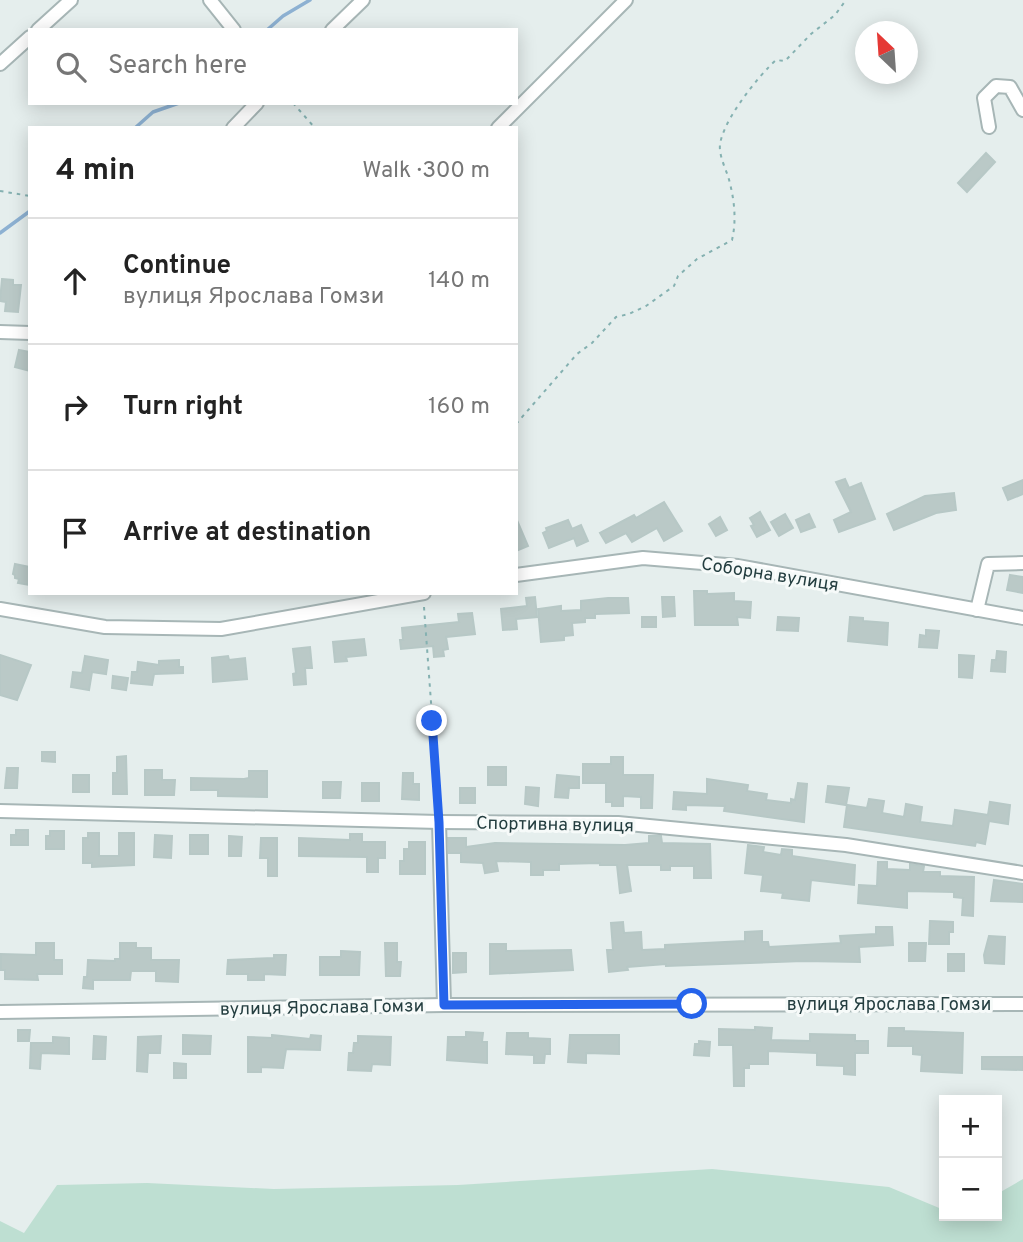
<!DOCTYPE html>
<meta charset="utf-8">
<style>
:root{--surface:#fff;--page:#f6f6f6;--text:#222;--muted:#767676;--line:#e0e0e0}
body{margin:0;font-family:Overpass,sans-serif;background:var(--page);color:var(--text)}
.controls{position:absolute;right:21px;bottom:21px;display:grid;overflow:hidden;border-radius:0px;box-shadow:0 4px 18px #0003}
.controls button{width:63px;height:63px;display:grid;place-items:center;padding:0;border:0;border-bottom:2px solid var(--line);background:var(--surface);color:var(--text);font:35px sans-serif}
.compass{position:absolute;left:855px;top:21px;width:63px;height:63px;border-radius:50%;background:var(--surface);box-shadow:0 4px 18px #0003;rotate:335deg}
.stop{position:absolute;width:21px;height:21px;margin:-16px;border:5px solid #2563eb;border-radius:50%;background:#fff}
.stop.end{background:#2563eb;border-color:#fff;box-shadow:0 2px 7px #0008}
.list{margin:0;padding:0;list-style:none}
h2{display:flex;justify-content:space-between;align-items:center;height:91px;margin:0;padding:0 28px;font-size:30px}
h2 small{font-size:23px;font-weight:400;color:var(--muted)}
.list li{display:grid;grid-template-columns:46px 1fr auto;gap:21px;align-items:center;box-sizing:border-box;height:126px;padding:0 28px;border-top:2px solid var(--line)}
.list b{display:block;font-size:26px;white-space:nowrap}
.list p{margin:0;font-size:23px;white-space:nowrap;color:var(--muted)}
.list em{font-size:23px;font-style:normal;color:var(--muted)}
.icon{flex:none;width:38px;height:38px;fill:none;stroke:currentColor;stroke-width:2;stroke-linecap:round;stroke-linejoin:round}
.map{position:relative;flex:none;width:1023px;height:1242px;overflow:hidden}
.search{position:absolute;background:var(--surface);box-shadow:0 4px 18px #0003;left:28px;top:28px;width:490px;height:77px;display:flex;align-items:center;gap:18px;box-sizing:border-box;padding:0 24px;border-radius:0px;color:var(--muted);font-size:26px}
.panel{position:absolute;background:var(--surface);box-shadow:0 4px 18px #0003;left:28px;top:126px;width:490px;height:469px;border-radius:0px}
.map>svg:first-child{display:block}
.green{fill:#bedfd2}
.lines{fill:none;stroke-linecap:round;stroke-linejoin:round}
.stream{stroke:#8db1d2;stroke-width:3.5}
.building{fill:#bac9c7;stroke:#b7c8c6;stroke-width:2}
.minor-casing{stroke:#a7b6b6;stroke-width:16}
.path{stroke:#85b1b1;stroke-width:2;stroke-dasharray:3.5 5;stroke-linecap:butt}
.minor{stroke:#fff;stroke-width:12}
.route{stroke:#2563eb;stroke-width:9}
.labels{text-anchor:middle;stroke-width:6;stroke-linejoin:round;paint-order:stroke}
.street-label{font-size:18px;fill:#243e40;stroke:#f6faf9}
</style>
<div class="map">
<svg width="1023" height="1242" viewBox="0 0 1023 1242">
<rect width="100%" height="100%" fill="#e5eeed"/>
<polygon class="green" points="712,1169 889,1187 944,1210 944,1216 997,1216 997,1194 1023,1179 1023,1242 0,1242 0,1221 24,1233 57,1185 147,1183 274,1189 458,1185"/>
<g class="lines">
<g class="stream">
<polyline points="267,30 283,16 310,0"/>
<polyline points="135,128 153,112 179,103"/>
<polyline points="0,233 30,211"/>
</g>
</g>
<g class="building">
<polygon points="986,153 995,162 967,192 958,183"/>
<polygon points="2,279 13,280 13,285 21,285 18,312 5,311 6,302 0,301"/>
<polygon points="19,350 30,352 30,371 15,367"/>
<polygon points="845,479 849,488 861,483 875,519 839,532 834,520 851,512 836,482"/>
<polygon points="1023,480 1023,494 1008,500 1003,488"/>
<polygon points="954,493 956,510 936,513 894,530 887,514 925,496"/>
<polygon points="664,502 682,531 664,541 657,528 632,542 626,533 606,543 600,533 634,515 636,518"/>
<polygon points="760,512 770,530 757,537 751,526 754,525 750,518"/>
<polygon points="785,514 793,528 779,536 771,522"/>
<polygon points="809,514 815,527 801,532 796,520"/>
<polygon points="720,517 727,530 716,536 709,524"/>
<polygon points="516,518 528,546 516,551"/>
<polygon points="568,520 572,529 581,525 588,541 577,546 574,538 549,548 543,533 547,531 546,528"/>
<polygon points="15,564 30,567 30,585 18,583 19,579 15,578 15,575 13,574"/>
<polygon points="1010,575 1023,577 1023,593 1007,590"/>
<polygon points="694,591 707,591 707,594 734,593 734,601 751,602 750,618 737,617 738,625 695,625"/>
<polygon points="535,597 537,617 516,619 517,629 503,630 501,609 527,606 526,598"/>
<polygon points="662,597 674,597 675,616 663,617"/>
<polygon points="608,598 628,598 629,613 595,614 595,618 585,618 585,622 572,623 573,635 564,636 564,640 541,642 538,609 561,606 561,611 581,610 581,601"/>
<polygon points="472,613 475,634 446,637 448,649 443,650 444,656 434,657 433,646 401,649 400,640 403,640 402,628 459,622 458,614"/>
<rect x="642" y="617" width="14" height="10"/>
<polygon points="778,617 799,618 798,631 777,630"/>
<polygon points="850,617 863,618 863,621 888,623 887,645 848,641"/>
<polygon points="926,630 939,631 937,648 919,647 920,635 926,636"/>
<polygon points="364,639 366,655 346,657 347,661 335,662 333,642"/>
<polygon points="310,647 312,668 305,668 306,684 294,685 293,674 296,673 293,649"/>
<polygon points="997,651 1006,652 1005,672 991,671 992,660 996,660"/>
<polygon points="0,655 31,665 17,700 0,695"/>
<polygon points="959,655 974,656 972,678 959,677"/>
<polygon points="85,656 108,660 106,674 92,672 89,690 71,687 73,672 82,673"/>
<polygon points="228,656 229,660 245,658 247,679 213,682 212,658"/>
<polygon points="179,660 179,667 183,667 183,673 154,674 152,685 131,683 132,672 137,672 138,662 159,665 159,661"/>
<polygon points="113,676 128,678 126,690 112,688"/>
<polygon points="42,752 55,752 55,762 42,761"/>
<polygon points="126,756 127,794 113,794 113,773 117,773 117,757"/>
<polygon points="611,757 623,757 623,775 653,775 652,808 641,808 641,797 623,796 623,806 612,806 612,802 606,802 606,783 583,783 583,764 611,764"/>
<rect x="488" y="767" width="18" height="18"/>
<polygon points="7,768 18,768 17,788 5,788"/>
<polygon points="145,770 162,770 162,780 175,780 174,795 145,795"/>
<polygon points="249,771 267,771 267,797 218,796 218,790 191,790 191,778 244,779 249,778"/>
<polygon points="403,773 413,773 413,784 419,784 419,800 402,799"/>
<rect x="73" y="775" width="16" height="17"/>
<polygon points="557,775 579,777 579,788 569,788 568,798 555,797"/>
<polygon points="707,779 748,785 747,791 767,794 766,800 791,803 791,799 795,800 798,783 807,784 804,822 724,811 725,806 686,805 686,810 673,809 674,792 707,794"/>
<polygon points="323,782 341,782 340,798 323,798"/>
<rect x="362" y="783" width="17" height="18"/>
<polygon points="828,786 849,788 846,805 826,802"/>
<polygon points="526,787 539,788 538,806 525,804"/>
<rect x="460" y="788" width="15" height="15"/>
<polygon points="869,799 884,801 882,813 904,817 906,804 922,807 920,822 953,826 955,810 988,815 990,802 1010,805 1008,824 989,821 985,844 976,842 975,846 844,827 847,805 867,808"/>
<polygon points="16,830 28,830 28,845 11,845 11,835 16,835"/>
<polygon points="50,831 64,831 64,849 46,849 46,836 50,836"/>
<polygon points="88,833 99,833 99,856 119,856 119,833 134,833 134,865 92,867 92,863 83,863 83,838 88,838"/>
<polygon points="350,834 362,834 362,842 385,842 385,858 378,858 378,872 367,872 367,857 299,856 299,838 350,840"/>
<polygon points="155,835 172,836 171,858 154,857"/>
<rect x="190" y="835" width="18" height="19"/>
<polygon points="229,836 242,837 241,856 229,856"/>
<polygon points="649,836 661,836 662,843 710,844 711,878 694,878 694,866 670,866 670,870 661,870 661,865 627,865 631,891 620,893 617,865 600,865 600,863 559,864 559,870 543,870 543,875 531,875 531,862 496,861 498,871 485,873 483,863 461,862 461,853 449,853 448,838 466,838 466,847 495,843 625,845 649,843"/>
<polygon points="261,838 277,838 277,876 268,876 268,858 260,858"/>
<polygon points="409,842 425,842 425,874 400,874 400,861 404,861 404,849 409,849"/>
<polygon points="748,845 764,847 763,852 781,855 782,849 792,850 792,856 855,865 854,885 811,880 809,901 782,898 783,893 761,891 763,875 745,873"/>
<polygon points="878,862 887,862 887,869 910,870 910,864 924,866 923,872 940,872 940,876 974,877 973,916 962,915 963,898 954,897 954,892 907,891 907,908 858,903 859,885 877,886"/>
<polygon points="994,880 1023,884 1023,902 991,901"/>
<polygon points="930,921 953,922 953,932 949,932 949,944 929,944"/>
<polygon points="623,922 624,933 641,932 642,950 665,949 665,945 745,941 745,932 762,931 762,942 768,942 769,947 841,943 840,936 876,934 876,927 892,927 893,945 859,947 860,962 803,961 666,966 666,964 627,967 628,970 609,972 607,950 613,950 611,923"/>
<polygon points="989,936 1005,937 1004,964 985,963 984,955"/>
<polygon points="36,943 54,943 54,960 62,960 62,974 37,974 38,980 5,979 5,970 1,970 1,954 36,955"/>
<polygon points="120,943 136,943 136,948 151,948 151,960 179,960 178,982 156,981 156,971 131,971 130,980 93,980 93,989 83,988 84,977 87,977 88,960 115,961 115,959 120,959"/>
<polygon points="385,943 397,943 397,962 401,962 400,976 386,976"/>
<polygon points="909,943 926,943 925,961 909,961"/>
<polygon points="490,944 506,944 506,951 571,950 573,970 490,974"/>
<polygon points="341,951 360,952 359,975 320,975 320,957 341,957"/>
<polygon points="453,953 466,953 466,972 453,973"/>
<rect x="948" y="954" width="16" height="17"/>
<polygon points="274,955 286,955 285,975 264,974 264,980 248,980 248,974 227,974 228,960 274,958"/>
<polygon points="755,1027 772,1028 771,1040 810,1041 810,1034 855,1035 855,1041 868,1041 868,1053 855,1053 855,1075 844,1074 844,1066 817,1065 817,1053 768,1051 768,1064 749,1064 749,1068 744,1068 744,1086 734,1086 733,1045 719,1045 719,1029 755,1030"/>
<polygon points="889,1028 904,1028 904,1031 963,1033 962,1073 921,1071 922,1055 913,1054 913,1046 888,1046"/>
<polygon points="18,1030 30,1030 29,1041 18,1041"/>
<polygon points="466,1032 483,1033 482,1042 487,1042 487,1063 447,1060 448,1037 466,1037"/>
<polygon points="507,1033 528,1033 528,1038 550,1039 550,1054 545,1054 544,1063 534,1063 534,1055 506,1054"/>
<polygon points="183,1035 211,1036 210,1054 183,1054"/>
<polygon points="272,1035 310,1039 311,1035 321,1036 320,1050 286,1049 283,1068 261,1067 261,1072 248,1072 248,1037 272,1038"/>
<polygon points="570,1035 619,1035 619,1054 586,1053 586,1063 568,1062"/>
<polygon points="94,1036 106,1037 105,1059 93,1059"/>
<polygon points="161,1036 160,1053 148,1053 147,1072 137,1071 138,1037"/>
<polygon points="358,1036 391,1037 390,1065 372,1064 371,1071 348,1070 349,1053 353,1053 354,1043 358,1043"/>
<polygon points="53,1037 69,1038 69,1054 41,1053 40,1069 30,1068 31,1043 53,1043"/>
<polygon points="699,1041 710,1042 709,1056 694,1055 695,1044 699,1044"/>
<polygon points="982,1057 1023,1057 1023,1070 982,1069"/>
<polygon points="174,1063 186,1064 186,1078 174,1078"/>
</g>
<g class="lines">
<g class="minor-casing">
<g id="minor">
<polyline points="210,0 234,30"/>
<polyline points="38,30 71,0"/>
<polyline points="332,30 363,0"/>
<polyline points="0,64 30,37"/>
<polyline points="989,127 984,98 996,86 1010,87 1023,110"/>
<polyline points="233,128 257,103"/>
<polyline points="498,128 626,0"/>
<polyline points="0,332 30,333"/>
<polyline points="516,575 643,558 738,566 1023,618"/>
<polyline points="0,609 105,627 221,629 424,593"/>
<polyline points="977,610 988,564 1023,563"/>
<polyline points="0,811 439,822 618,823 846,845 1023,873"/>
<polyline points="439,822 444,1005"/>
<polyline points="0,1012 444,1005 1023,1004"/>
</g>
</g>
<g class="path">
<polyline points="293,103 315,128"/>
<polyline points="0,191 30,196"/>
<path d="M516,424L577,354L592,343L616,317L629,314L646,306L674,286L678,276L697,259L732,240C737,219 734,197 728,176C725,168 721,159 720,150C717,127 759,75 776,60L785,61L811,34L835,15L846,0"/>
<polyline points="424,607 439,811"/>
</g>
<use href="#minor" class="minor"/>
</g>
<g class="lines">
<polyline class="route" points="432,721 439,822 444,1005 692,1004"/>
</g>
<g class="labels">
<g class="street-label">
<text transform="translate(770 574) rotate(9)" y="6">Соборна вулиця</text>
<text transform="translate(555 824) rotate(1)" y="6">Спортивна вулиця</text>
<text x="889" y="1010">вулиця Ярослава Гомзи</text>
<text transform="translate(322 1007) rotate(-1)" y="6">вулиця Ярослава Гомзи</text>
</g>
</g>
</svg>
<div class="controls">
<button>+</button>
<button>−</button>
</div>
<svg class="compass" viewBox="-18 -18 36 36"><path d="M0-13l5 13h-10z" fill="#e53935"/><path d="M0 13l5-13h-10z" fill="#767676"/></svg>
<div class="stop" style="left:692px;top:1004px"></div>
<div class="stop end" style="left:432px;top:721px"></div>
<div class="search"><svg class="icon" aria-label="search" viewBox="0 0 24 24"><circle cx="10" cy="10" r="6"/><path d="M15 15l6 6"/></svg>Search here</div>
<section class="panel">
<h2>4 min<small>Walk · 300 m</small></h2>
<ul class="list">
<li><svg class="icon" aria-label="ahead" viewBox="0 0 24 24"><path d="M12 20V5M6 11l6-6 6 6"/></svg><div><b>Continue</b><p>вулиця Ярослава Гомзи</p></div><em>140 m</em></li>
<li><svg class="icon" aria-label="right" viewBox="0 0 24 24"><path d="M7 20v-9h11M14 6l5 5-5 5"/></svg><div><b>Turn right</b></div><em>160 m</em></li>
<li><svg class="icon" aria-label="arrive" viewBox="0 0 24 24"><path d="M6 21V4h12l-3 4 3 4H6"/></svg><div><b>Arrive at destination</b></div></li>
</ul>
</section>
</div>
